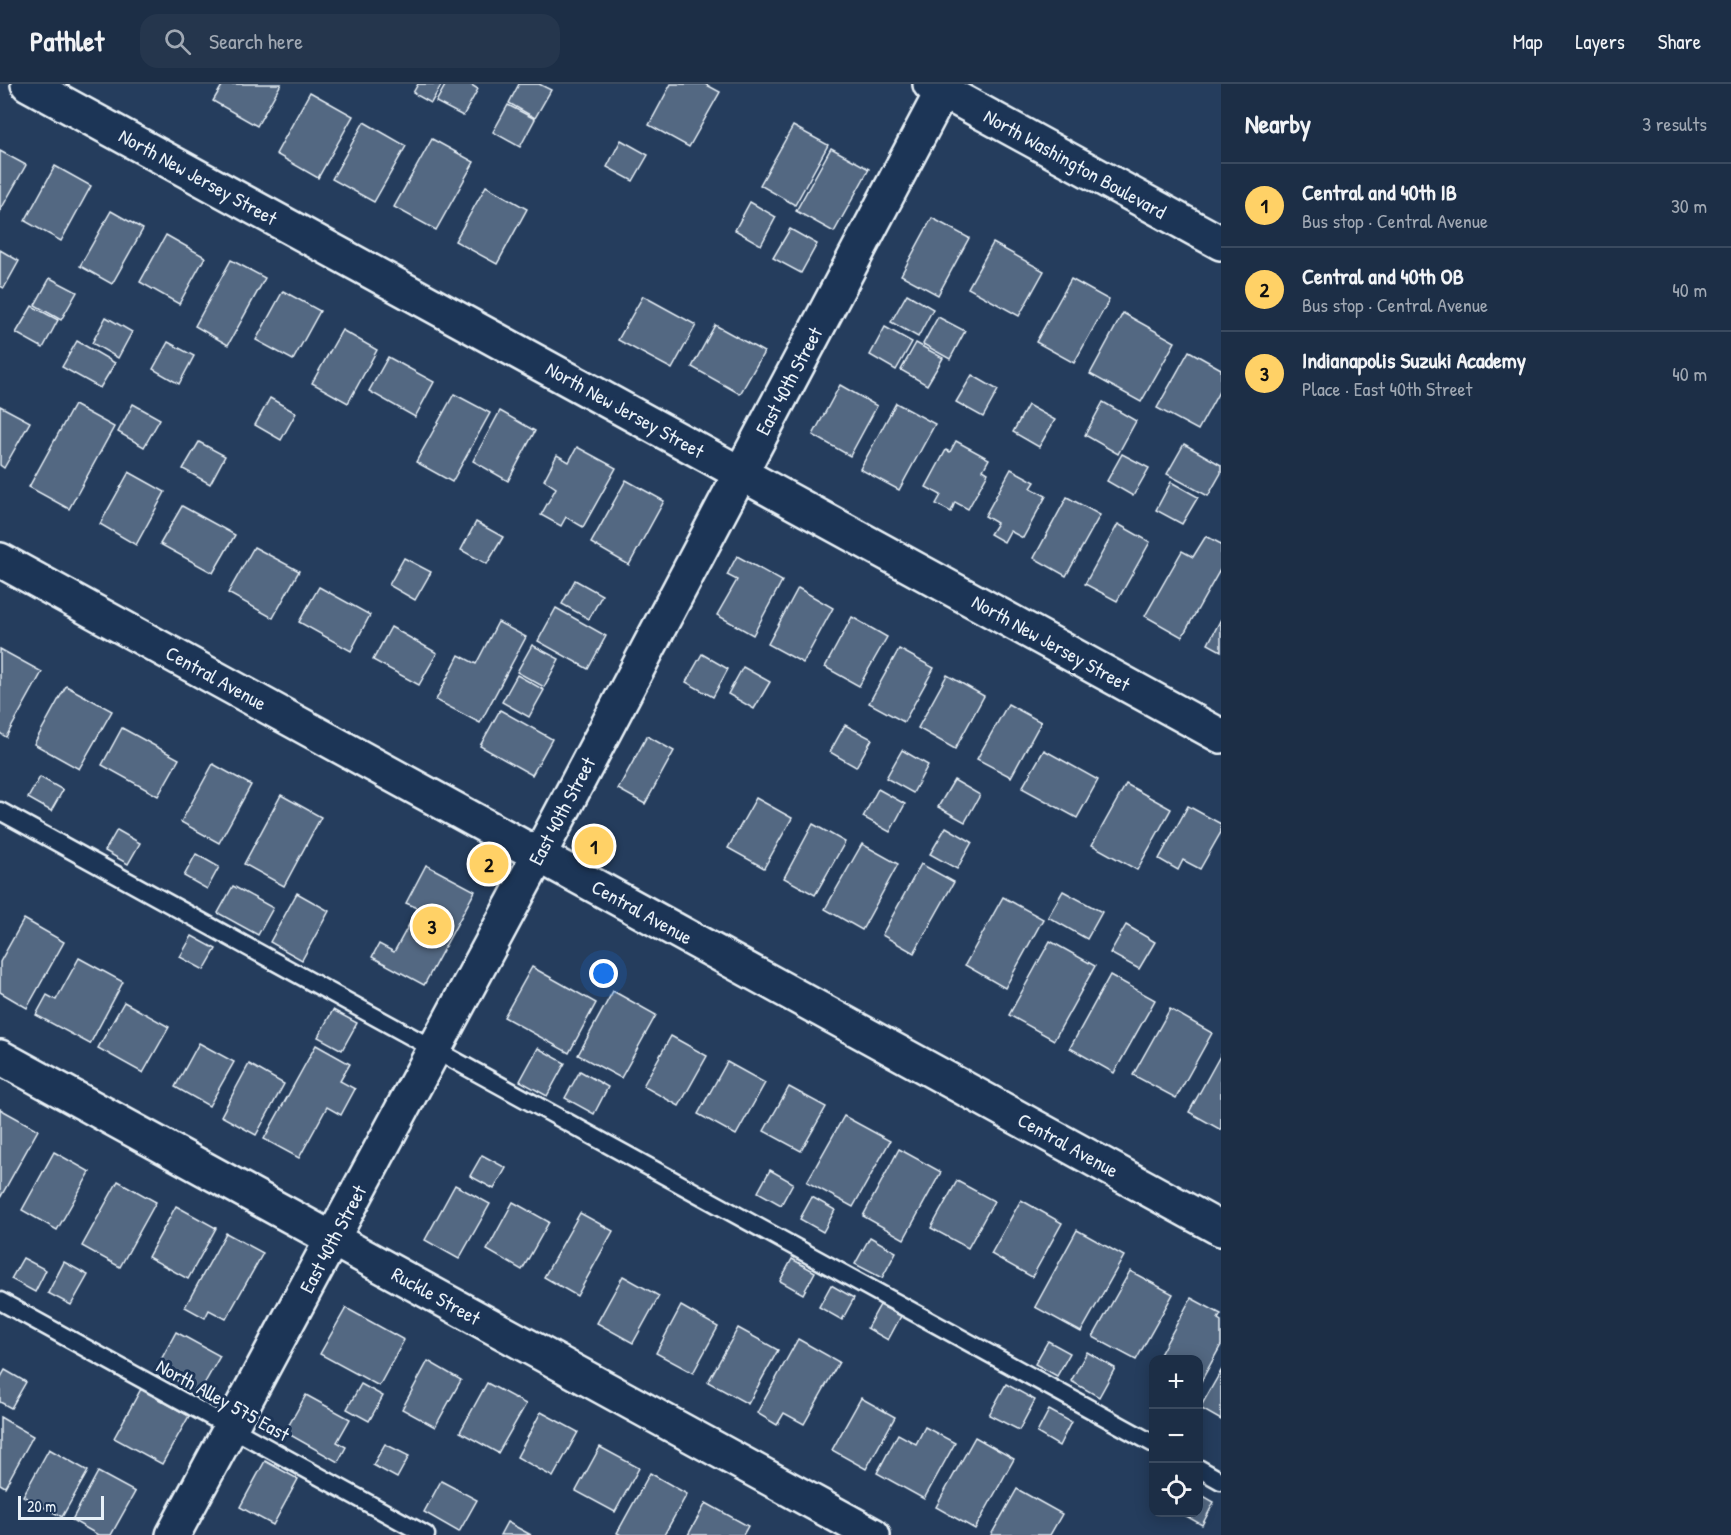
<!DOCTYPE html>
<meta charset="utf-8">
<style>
:root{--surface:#1c2e46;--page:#25364d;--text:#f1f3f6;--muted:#a0a8b3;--line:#3a4a5f;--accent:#ffd166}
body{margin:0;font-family:"Patrick Hand",sans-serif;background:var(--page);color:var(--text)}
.controls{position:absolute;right:18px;bottom:18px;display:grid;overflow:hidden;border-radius:12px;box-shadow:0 3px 15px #0003}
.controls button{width:54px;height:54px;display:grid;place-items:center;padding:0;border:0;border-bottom:2px solid var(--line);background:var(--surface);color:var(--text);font:30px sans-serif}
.scale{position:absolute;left:18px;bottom:15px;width:86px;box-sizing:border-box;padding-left:6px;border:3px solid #e8f1f8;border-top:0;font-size:16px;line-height:21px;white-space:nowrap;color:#e8f1f8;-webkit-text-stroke:4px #1d3557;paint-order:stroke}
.you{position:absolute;left:604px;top:890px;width:21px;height:21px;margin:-15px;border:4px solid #fff;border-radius:50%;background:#1a73e8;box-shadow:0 0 0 9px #1a73e833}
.badge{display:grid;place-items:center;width:39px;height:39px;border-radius:50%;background:var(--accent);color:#111;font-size:20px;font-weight:700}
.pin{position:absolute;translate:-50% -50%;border:3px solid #fff;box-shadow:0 2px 6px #0006}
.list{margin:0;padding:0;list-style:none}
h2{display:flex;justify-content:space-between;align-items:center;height:78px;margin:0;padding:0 24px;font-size:26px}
h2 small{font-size:20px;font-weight:400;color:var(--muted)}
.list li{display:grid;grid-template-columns:39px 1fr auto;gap:18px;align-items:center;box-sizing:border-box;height:84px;padding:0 24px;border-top:2px solid var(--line)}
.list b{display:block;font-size:22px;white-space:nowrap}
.list p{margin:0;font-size:20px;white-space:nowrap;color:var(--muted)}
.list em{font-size:20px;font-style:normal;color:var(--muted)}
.icon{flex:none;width:33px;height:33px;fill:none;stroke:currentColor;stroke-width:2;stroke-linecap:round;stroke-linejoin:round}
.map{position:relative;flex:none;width:1221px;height:1451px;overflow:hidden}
header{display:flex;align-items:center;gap:36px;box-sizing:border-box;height:84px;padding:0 30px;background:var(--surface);border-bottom:2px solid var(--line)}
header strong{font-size:28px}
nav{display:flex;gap:33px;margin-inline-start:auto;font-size:21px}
.search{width:420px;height:54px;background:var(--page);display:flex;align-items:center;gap:15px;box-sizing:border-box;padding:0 21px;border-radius:18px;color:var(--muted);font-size:22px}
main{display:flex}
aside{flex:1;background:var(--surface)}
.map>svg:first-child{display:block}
.building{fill:#536782;stroke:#e8f1f8;stroke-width:1.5}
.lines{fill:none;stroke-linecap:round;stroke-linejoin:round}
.service-casing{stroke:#e8f1f8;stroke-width:21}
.minor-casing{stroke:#e8f1f8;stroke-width:38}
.secondary-casing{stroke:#e8f1f8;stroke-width:38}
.service{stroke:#1d3557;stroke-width:16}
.minor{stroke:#1d3557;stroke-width:33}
.secondary{stroke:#1d3557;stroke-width:33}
.labels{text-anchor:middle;stroke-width:6;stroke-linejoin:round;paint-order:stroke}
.street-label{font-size:20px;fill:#e8f1f8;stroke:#1d3557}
</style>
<header>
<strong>Pathlet</strong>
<div class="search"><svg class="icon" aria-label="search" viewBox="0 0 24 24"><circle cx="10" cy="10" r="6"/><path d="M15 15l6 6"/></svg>Search here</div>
<nav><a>Map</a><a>Layers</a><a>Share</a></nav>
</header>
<main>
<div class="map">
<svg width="1221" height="1451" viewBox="0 0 1221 1451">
<rect width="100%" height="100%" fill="#253d5d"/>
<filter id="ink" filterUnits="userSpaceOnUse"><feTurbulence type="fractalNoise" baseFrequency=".0167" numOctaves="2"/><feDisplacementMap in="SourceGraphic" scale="12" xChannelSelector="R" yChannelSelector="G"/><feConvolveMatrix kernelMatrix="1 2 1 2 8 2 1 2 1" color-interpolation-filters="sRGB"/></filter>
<g filter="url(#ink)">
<g class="building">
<polygon points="223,0 281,0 257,42 213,17"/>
<polygon points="418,0 442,0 431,19 413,9"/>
<polygon points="446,0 470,0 478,5 463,32 436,18"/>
<polygon points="519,0 539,0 551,6 535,34 509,19"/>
<polygon points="671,0 705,0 720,8 689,63 649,41"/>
<polygon points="310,8 353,32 318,94 276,70"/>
<polygon points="508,21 535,35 520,63 493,48"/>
<polygon points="364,38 406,62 374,118 332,95"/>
<polygon points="793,42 828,61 795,121 760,101"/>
<polygon points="432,55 474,78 436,146 394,123"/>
<polygon points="621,56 648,71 633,97 607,83"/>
<polygon points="831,64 869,85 834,148 796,127"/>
<polygon points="0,67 26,81 0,127"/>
<polygon points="55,82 91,102 61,157 25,137"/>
<polygon points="486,102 527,125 497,180 455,157"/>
<polygon points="750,118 776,133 761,161 735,146"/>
<polygon points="111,127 143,145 112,200 80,182"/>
<polygon points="932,134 969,154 938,211 901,191"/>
<polygon points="790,145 817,160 801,189 773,174"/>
<polygon points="166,151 205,173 179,220 140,198"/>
<polygon points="993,159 1044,187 1019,232 968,204"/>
<polygon points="0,166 19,177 4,204 0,202"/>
<polygon points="231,176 265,194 228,261 195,242"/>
<polygon points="50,194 77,208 61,236 35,221"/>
<polygon points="1071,195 1109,216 1074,279 1036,258"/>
<polygon points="283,207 320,227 293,276 256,256"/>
<polygon points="907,210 933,225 918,253 891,238"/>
<polygon points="643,212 696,241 672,285 618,256"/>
<polygon points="32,222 58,236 43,264 16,249"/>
<polygon points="1123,229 1175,258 1141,318 1090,290"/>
<polygon points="106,233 132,248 118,274 92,259"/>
<polygon points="938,233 965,247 950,275 923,260"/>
<polygon points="715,241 764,268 740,310 692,283"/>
<polygon points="885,243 912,258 896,286 870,271"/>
<polygon points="342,246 377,266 348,319 312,299"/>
<polygon points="77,257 115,279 100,304 62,283"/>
<polygon points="168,258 194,272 179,300 153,285"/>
<polygon points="916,259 943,274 927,301 901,286"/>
<polygon points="1189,267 1221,285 1221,304 1198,346 1157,324"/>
<polygon points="388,273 434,298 415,333 369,307"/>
<polygon points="972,291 998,306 983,333 956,318"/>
<polygon points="840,301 877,322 850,372 813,351"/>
<polygon points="454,310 490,329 452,398 416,378"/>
<polygon points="270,314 296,329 281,356 255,341"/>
<polygon points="1103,318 1136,337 1118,370 1085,351"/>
<polygon points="896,319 935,340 899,406 860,385"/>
<polygon points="133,320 160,335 144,363 118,348"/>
<polygon points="74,321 114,343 69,425 29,403"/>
<polygon points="1028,321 1055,336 1039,363 1013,348"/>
<polygon points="0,322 30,338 4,384 0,381"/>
<polygon points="500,327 535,347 508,397 473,377"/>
<polygon points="956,357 989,375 983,386 988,389 968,425 955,418 951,428 936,420 941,411 926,403 946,366 950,368"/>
<polygon points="199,358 225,372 210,400 183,385"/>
<polygon points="1184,360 1221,381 1221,389 1208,412 1167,390"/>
<polygon points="577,363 616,384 583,443 566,433 561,442 541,431 556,404 544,396 557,371 569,378"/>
<polygon points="1122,370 1149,384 1133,412 1107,397"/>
<polygon points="1011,385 1035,398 1031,404 1046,412 1023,454 1010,447 1004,458 990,450 997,439 985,432"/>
<polygon points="129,388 165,408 136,461 100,440"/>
<polygon points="626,396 664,417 629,481 591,459"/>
<polygon points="1171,398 1198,413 1182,440 1156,426"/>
<polygon points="1067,413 1100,431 1066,492 1034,474"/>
<polygon points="182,422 235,451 213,489 160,460"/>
<polygon points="476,438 503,453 487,480 461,466"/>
<polygon points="1118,440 1150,458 1117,517 1085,500"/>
<polygon points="1206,452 1221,460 1221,484 1182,553 1145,532 1182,467 1193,473"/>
<polygon points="254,463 299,487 273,534 228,509"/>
<polygon points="737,472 782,497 753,551 717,531 737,496 727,491"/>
<polygon points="404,474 431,488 415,516 389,501"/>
<polygon points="575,496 602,511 589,535 562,520"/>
<polygon points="319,503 370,531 351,567 299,538"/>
<polygon points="798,504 833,524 803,579 768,560"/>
<polygon points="556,524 606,552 588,585 538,557"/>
<polygon points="852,533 887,553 859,602 825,583"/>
<polygon points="1221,535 1221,567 1208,560"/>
<polygon points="498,538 526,553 480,639 436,616 459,571 476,580"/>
<polygon points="391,543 437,569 419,601 373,576"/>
<polygon points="532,561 559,575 544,603 517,588"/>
<polygon points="0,565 42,588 6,653 0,649"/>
<polygon points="899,565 934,584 904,638 869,619"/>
<polygon points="702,570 728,585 713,613 686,598"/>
<polygon points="743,583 770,598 754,625 728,610"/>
<polygon points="517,591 544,606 529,633 502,618"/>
<polygon points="947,591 984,612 955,665 918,644"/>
<polygon points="66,602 112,627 79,685 34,660"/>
<polygon points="1008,620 1041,638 1011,693 977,675"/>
<polygon points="500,626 552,655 532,691 480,662"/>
<polygon points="845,641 872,655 856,683 830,668"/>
<polygon points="122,644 179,675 158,712 102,681"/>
<polygon points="647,652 674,667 645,720 618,705"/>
<polygon points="902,666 928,681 913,709 886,694"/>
<polygon points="1044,666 1098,696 1077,734 1022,704"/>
<polygon points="213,680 251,701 219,759 181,738"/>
<polygon points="40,693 63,706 51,727 28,714"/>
<polygon points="954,696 980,711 965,738 938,723"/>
<polygon points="1126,700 1171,725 1137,786 1092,761"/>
<polygon points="878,705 905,720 890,748 863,733"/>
<polygon points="281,711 321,733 284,802 244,780"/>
<polygon points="756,714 792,734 764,784 728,764"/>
<polygon points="1188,722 1221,740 1221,748 1200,785 1183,776 1178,786 1159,775"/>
<polygon points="813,740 845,758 815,811 784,794"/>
<polygon points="946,743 972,758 957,785 930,770"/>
<polygon points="117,746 140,759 128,780 105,767"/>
<polygon points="862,760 898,780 862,846 825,825"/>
<polygon points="196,770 219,783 207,805 184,792"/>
<polygon points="921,780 954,798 914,869 882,851"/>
<polygon points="426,781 475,807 424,901 372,873 379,860 394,868 418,824 406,819"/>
<polygon points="233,802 273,824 258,851 218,829"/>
<polygon points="1063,807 1102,828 1087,855 1048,833"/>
<polygon points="297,809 329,827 302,876 270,858"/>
<polygon points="1003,813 1043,835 1005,904 965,881"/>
<polygon points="24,835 64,858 27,924 0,908 0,878"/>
<polygon points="1126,841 1155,858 1139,885 1110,869"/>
<polygon points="192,852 216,865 204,886 180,873"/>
<polygon points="1050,857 1095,882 1054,956 1009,931"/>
<polygon points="79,874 123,898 90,960 36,931 47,911 56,916"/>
<polygon points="532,883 596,919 569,969 504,933"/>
<polygon points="1110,891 1155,916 1114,989 1070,964"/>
<polygon points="613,907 656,931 621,994 578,971"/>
<polygon points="124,918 169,943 143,989 98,964"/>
<polygon points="1170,925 1212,949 1176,1014 1133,991"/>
<polygon points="333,926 357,939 342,966 318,953"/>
<polygon points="671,952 707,972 679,1022 643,1002"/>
<polygon points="199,959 234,978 209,1022 175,1003"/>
<polygon points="316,961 350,980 340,997 355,1005 341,1031 327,1023 299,1074 264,1055"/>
<polygon points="538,964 565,979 547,1012 520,997"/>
<polygon points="1221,970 1221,1046 1189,1028"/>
<polygon points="727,978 765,999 736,1051 698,1030"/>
<polygon points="249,980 284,1000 256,1051 221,1032"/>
<polygon points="580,987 608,1003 594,1030 565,1014"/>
<polygon points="789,1003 826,1023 801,1067 764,1047"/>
<polygon points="0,1025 38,1046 0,1114"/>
<polygon points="844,1032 890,1057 853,1123 807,1098"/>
<polygon points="899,1065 941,1088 904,1155 863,1132"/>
<polygon points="54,1068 90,1088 57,1146 22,1126"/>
<polygon points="482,1071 506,1084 494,1105 470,1092"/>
<polygon points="770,1086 793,1099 781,1121 758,1108"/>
<polygon points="118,1097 156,1118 120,1183 82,1162"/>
<polygon points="957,1097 994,1117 968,1164 931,1144"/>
<polygon points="455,1101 490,1120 459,1175 425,1156"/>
<polygon points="812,1113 835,1126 823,1148 800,1135"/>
<polygon points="1021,1116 1062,1139 1032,1193 991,1170"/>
<polygon points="513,1118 549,1138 522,1186 487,1166"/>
<polygon points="176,1122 216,1144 188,1195 148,1173"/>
<polygon points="580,1129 613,1147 577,1212 544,1193"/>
<polygon points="1077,1146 1124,1172 1081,1248 1035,1223"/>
<polygon points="226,1149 263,1169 226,1235 209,1226 205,1234 185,1223"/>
<polygon points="870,1153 896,1168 882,1194 855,1180"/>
<polygon points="23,1174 46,1186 35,1208 11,1195"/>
<polygon points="792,1175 815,1188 803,1210 780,1197"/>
<polygon points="64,1178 88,1191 71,1221 48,1209"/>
<polygon points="1130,1187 1173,1210 1136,1276 1093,1253"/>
<polygon points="623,1192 659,1212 633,1259 597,1239"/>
<polygon points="831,1201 854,1214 842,1236 819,1223"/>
<polygon points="1191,1214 1221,1230 1218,1235 1221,1237 1221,1261 1199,1301 1198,1276 1157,1276"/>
<polygon points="880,1221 901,1232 888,1256 867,1244"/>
<polygon points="681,1222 718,1243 693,1289 656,1269"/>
<polygon points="346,1224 404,1256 379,1302 320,1270"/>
<polygon points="738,1244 778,1266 748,1320 708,1298"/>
<polygon points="176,1248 220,1272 199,1309 156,1285"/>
<polygon points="798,1255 839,1278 804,1340 784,1329 777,1341 757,1329"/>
<polygon points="1048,1257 1070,1269 1057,1292 1035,1280"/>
<polygon points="1087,1268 1115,1284 1099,1313 1071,1297"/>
<polygon points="428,1277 461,1296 435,1343 402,1325"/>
<polygon points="5,1286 26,1298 11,1324 0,1318 0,1295"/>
<polygon points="1221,1287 1221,1336 1200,1324"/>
<polygon points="487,1299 526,1320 498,1369 460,1348"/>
<polygon points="361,1300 383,1312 369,1337 347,1325"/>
<polygon points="1006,1300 1035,1316 1019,1346 989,1331"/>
<polygon points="141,1305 189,1332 162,1380 114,1354"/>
<polygon points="306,1311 350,1335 337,1358 346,1363 338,1378 285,1348"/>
<polygon points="861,1314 895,1333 866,1385 832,1366"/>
<polygon points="1049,1326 1071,1338 1059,1362 1037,1349"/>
<polygon points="541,1328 578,1348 553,1393 517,1373"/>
<polygon points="0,1333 33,1352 5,1403 0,1400"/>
<polygon points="925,1343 955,1359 924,1415 877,1389 898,1350 916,1360"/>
<polygon points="975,1353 1014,1375 975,1445 936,1423"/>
<polygon points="385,1360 409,1372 397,1394 373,1381"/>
<polygon points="600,1363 639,1384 615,1428 576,1407"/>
<polygon points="49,1365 88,1387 62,1433 23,1412"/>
<polygon points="265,1377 298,1395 273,1441 240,1423"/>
<polygon points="98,1388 135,1408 111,1451 98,1451 72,1436"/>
<polygon points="650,1389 687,1410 664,1451 621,1451 617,1449"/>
<polygon points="441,1397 477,1416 459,1448 424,1428"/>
<polygon points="1017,1405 1062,1430 1050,1451 991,1451"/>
<polygon points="1198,1409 1214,1418 1202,1441 1179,1428 1198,1428"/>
<polygon points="706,1419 748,1442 743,1451 688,1451"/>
<polygon points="507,1438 531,1451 500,1451"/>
</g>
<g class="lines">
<g class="service-casing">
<g id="service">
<polyline points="0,727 1154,1360"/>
<polyline points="0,1217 426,1451"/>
<polyline points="1198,1384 1221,1397"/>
</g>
</g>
<g class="minor-casing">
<g id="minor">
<polyline points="28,0 1221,652"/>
<polyline points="930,0 1221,159"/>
<polyline points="0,973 873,1451"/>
<polyline points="173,1451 555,741 946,0"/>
</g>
</g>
<g class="secondary-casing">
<polyline id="secondary" points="0,476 1221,1145"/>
</g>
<use href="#service" class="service"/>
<use href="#minor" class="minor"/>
<use href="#secondary" class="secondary"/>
</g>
</g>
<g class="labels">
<g class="street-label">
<text transform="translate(1075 80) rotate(29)" y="7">North Washington Boulevard</text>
<text transform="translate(198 93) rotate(29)" y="7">North New Jersey Street</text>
<text transform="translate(789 297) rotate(-62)" y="7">East 40th Street</text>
<text transform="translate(625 326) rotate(29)" y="7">North New Jersey Street</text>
<text transform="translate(1051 559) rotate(29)" y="7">North New Jersey Street</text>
<text transform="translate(216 594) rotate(29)" y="7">Central Avenue</text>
<text transform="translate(562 727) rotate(-62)" y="7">East 40th Street</text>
<text transform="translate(642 828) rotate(29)" y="7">Central Avenue</text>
<text transform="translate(1068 1061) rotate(29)" y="7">Central Avenue</text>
<text transform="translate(333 1155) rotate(-62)" y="7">East 40th Street</text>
<text transform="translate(436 1212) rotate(29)" y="7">Ruckle Street</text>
<text transform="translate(223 1316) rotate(29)" y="7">North Alley 575 East</text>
</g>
</g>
</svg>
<div class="controls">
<button>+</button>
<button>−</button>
<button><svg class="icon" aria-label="locate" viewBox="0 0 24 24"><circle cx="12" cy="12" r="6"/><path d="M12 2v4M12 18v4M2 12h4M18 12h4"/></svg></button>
</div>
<div class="scale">20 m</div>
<div class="you"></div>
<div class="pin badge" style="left:594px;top:762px">1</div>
<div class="pin badge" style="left:489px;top:780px">2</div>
<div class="pin badge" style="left:432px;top:842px">3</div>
</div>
<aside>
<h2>Nearby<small>3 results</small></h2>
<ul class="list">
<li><span class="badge">1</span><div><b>Central and 40th IB</b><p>Bus stop · Central Avenue</p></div><em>30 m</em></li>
<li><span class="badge">2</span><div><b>Central and 40th OB</b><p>Bus stop · Central Avenue</p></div><em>40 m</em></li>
<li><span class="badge">3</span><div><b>Indianapolis Suzuki Academy</b><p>Place · East 40th Street</p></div><em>40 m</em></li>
</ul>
</aside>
</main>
